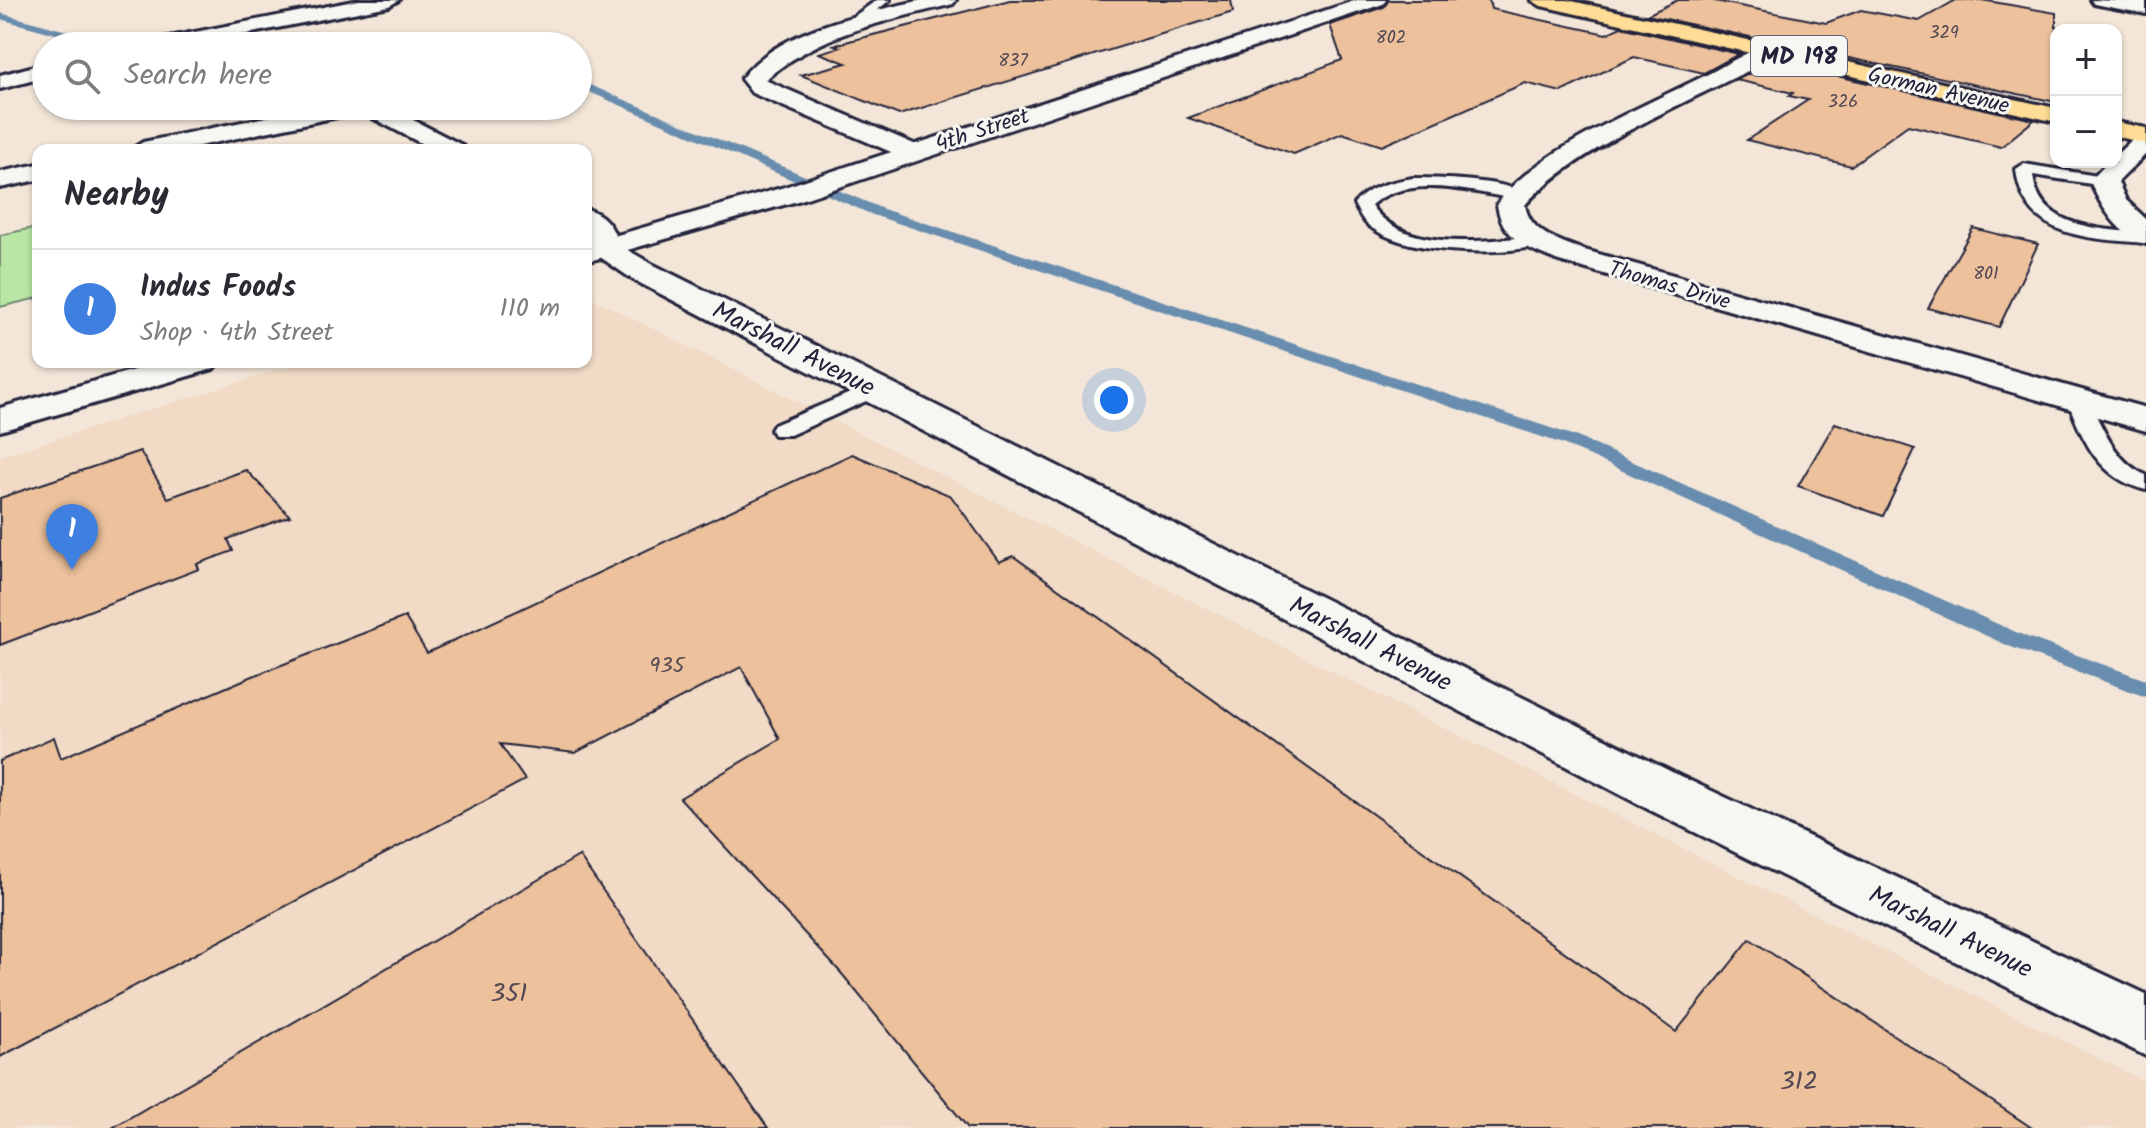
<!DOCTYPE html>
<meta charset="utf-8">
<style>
:root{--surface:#fff;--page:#f2f2f3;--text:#2b2b33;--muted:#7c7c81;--line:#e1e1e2;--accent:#d1495b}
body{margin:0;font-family:Kalam,sans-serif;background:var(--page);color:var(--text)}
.controls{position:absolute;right:24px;top:24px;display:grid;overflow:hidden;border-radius:16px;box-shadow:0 2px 6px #0004}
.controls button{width:72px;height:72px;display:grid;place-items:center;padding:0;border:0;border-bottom:2px solid var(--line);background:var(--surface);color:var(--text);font:40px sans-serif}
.you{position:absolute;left:1114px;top:400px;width:28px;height:28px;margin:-20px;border:6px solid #fff;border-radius:50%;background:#1a73e8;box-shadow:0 0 0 12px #1a73e833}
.badge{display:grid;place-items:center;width:52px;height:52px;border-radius:50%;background:var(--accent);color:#fff;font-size:26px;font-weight:700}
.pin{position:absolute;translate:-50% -66px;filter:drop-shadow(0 2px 4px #0008)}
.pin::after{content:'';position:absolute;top:42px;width:28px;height:24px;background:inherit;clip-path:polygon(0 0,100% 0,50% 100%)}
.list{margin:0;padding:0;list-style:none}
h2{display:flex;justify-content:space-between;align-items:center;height:104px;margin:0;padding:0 32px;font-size:34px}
h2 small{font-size:26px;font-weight:400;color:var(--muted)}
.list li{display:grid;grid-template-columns:52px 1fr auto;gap:24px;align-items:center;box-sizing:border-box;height:120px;padding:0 32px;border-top:2px solid var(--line)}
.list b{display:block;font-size:30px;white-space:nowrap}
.list p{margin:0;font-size:26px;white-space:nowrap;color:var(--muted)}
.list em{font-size:26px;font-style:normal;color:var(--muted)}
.icon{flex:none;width:44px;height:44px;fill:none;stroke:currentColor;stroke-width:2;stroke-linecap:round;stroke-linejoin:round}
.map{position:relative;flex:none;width:2146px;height:1128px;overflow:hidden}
.search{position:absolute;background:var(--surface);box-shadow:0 2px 6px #0004;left:32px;top:32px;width:560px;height:88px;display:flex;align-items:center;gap:20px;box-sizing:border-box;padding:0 28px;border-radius:44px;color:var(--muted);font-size:30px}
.panel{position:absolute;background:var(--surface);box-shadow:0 2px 6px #0004;left:32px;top:144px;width:560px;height:224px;border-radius:16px}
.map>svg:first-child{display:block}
.built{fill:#f1dbc6}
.green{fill:#b9e6a4;stroke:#6e8470;stroke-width:2}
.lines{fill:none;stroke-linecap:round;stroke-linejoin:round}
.stream{fill:#698dae;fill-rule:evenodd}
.building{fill:#ecc19c;stroke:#22223b;stroke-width:2}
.service-casing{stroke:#22223b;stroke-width:6}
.minor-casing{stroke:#22223b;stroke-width:6}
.tertiary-casing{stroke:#22223b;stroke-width:6}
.primary-casing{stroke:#22223b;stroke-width:6}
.service{fill:#f6f6f2;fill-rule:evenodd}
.minor{fill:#f6f6f2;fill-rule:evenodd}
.tertiary{fill:#f6f6f2;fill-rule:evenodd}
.primary{fill:#ffdd96;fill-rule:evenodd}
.labels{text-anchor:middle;stroke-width:6;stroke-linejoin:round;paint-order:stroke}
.far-number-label{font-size:18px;fill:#544a53}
.far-street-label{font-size:22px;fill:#22223b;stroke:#f6f6f2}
.number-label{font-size:22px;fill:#544a53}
.shield{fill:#f6f6f2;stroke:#626272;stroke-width:2}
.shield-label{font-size:24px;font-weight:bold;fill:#22223b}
.street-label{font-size:26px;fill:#22223b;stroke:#f6f6f2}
.near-number-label{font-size:26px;fill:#544a53}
</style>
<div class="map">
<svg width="2146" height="1128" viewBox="0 0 2146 1128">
<rect width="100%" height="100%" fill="#f3e6d8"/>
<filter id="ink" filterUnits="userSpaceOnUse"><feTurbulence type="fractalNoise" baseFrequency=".0125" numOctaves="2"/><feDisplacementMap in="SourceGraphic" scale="16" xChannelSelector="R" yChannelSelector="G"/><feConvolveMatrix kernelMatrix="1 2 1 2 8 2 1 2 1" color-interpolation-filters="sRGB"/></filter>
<g filter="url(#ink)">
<polygon class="built" points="586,295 2146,1082 2146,1128 0,1128 0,456 304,362 586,362"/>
<polygon class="green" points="38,227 38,298 0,307 0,235"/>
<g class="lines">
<g class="stream">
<polygon points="0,13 93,38 149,46 93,44 0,19"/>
<polygon points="578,80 883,209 1575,436 2027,637 2146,680 2146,697 2011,647 1563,444 873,215 578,87"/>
</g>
</g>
<g class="building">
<polygon points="1010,0 1231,0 1233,12 899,115 801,75 846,63 819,53 840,47 834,45"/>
<polygon points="1389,0 1489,0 1491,9 1606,34 1621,27 1739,54 1704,73 1634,57 1561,92 1525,83 1382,146 1342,133 1294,154 1188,118 1342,60 1330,25 1384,7"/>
<polygon points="1678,0 1710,0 1826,23 1861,10 1919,21 1956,0 1982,0 2056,13 2056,102 1647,15"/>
<polygon points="1774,62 2034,120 2001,147 1908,125 1851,166 1747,140 1808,100 1789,96 1793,93 1736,80"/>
<polygon points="1973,228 2038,244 1999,327 1928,308"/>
<polygon points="1835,423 1915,449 1883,516 1798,486"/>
<polygon points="140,451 168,498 246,470 290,516 228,539 233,551 197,564 199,569 0,645 0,498"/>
<polygon points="852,454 951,496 999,562 1013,556 1676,1032 1750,939 2032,1128 968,1128 842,974 680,798 780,739 741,667 575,753 500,744 525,780 0,1057 0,761 54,737 61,758 248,678 405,617 427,653"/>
<polygon points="579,856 768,1128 112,1128"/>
</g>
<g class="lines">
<g class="service-casing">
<g id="service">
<polygon points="877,0 890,0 858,25 850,25 850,19"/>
<path d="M2024,164L2110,178L2112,181L2104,186L2033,175C2039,230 2102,229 2146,233V243C2089,238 2023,239 2016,169Z"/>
<path d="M1413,178C1436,178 1508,180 1524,194L1516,199C1471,192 1409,173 1371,205C1402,253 1486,241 1535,236L1544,241L1541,245C1498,256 1404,255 1368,225C1362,220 1358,211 1354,204C1369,186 1390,182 1413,178Z"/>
<polygon points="874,383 885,389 882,394 790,435 774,435 771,430 774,425"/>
<path d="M2079,394C2097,399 2104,458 2146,475V490C2100,479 2083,442 2068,401Z"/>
</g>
</g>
<g class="minor-casing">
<g id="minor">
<polygon points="359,0 399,0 389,6 186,46 143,46 154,40"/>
<path d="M922,0H956L953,4C886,21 818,33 765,80L921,147L925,152L921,157H903L752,93L741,79C777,29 866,13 922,0Z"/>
<polygon points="2091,0 2146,2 2146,14 2094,4"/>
<path d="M1772,44L1780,45L1783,50L1780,55C1709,92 1575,147 1525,205C1530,233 1557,240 1581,249L2146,408V431L1559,261C1530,250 1501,239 1497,204C1533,152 1642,107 1700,78C1723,67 1747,50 1772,44Z"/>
<polygon points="46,63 46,77 0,89 0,75"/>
<polygon points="320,106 386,106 462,145 466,150 434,150 361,112 180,150 130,150 143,142"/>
<path d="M2146,132V154L2118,182L2126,200L2146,219V244C2119,237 2100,205 2090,181L2108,162H2116V155L2137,135Z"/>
<polygon points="38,164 38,180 0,188 0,172"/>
<path d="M586,209C603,213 615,227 617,244L654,265L1680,776L2146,994V1056L1642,806L632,279L587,248Z"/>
</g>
</g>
<g class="tertiary-casing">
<g id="tertiary">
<polygon points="1357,0 1386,0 1383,4 801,200 586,262 586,244 781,188"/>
<polygon points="162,362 219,362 213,369 0,431 0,408"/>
</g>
</g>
<g class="primary-casing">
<g id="primary">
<polygon points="1531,0 1567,0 2056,108 2056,122 1541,6"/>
<polygon points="2116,122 2146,128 2146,144 2116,136"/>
</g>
</g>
<use href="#service" class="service"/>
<use href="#minor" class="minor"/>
<use href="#tertiary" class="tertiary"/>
<use href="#primary" class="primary"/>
</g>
</g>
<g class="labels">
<g class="far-number-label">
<text x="1944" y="38">329</text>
<text x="1391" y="43">802</text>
<text x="1013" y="66">837</text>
<text x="1843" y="107">326</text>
<text x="1986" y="279">801</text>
</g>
<g class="far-street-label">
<text transform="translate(1939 89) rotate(13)" y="8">Gorman Avenue</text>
<text transform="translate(982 129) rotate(-18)" y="8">4th Street</text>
<text transform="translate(1670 284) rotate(16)" y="8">Thomas Drive</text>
</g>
<g class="number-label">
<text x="667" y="672">935</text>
</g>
<rect class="shield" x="1751" y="36" width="96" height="40" rx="6"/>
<g class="shield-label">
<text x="1799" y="64">MD 198</text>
</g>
<g class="street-label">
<text transform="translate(794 348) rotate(27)" y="9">Marshall Avenue</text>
<text transform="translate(1371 643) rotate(27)" y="9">Marshall Avenue</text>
<text transform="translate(1951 931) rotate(26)" y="9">Marshall Avenue</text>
</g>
<g class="near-number-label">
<text x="509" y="1001">351</text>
<text x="1799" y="1089">312</text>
</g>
</g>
</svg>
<div class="controls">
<button>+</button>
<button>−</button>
</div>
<div class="you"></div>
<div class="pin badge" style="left:72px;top:570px;background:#3f7fe0">1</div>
<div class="search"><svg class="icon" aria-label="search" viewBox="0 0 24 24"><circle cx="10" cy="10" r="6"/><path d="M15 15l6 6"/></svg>Search here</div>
<section class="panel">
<h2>Nearby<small></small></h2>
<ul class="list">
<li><span class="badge" style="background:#3f7fe0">1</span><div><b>Indus Foods</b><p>Shop · 4th Street</p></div><em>110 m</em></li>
</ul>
</section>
</div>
